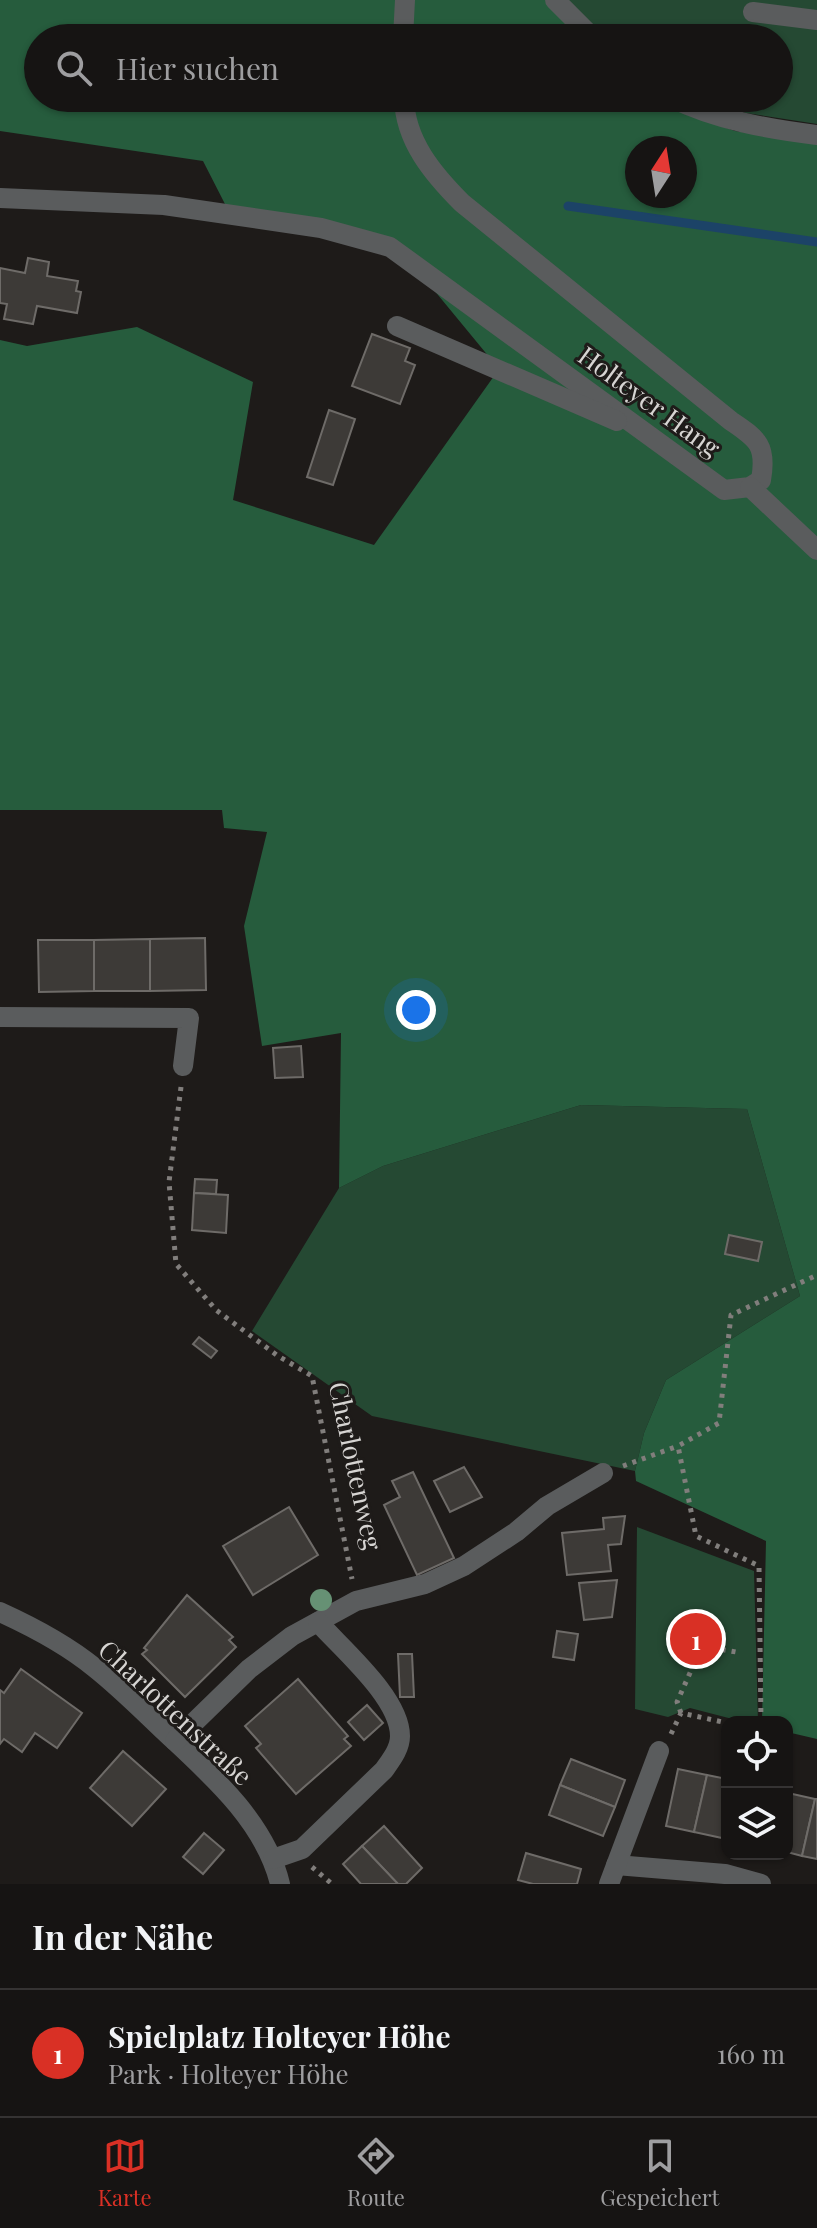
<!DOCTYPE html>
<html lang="de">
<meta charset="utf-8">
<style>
:root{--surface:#161413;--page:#1f1d1c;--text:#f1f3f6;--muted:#9e9ea0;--line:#353333;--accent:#d93025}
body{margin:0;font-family:"Playfair Display",serif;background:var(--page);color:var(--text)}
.controls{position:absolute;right:24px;bottom:24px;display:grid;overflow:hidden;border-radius:16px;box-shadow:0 2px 6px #0004}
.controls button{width:72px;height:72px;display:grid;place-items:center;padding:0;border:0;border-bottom:2px solid var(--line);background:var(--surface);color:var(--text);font:40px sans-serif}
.compass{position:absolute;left:625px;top:136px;width:72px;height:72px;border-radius:50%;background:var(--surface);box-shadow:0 2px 6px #0004;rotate:12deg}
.you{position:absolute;left:416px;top:1010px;width:28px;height:28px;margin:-20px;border:6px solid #fff;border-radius:50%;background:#1a73e8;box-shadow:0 0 0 12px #1a73e833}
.badge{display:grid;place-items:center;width:52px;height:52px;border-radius:50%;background:var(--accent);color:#fff;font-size:26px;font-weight:700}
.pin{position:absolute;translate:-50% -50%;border:4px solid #fff;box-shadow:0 2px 8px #0006}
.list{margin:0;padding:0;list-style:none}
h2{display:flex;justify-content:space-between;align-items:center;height:104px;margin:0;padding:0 32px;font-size:34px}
h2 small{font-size:26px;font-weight:400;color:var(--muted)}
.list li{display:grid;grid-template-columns:52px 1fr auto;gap:24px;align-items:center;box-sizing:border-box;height:128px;padding:0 32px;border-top:2px solid var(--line)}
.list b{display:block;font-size:30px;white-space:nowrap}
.list p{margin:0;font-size:26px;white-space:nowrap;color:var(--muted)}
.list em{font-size:26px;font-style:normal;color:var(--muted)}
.icon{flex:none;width:44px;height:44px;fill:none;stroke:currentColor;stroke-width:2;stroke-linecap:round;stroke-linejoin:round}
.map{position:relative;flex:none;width:817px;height:1884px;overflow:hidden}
.search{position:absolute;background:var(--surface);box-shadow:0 2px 6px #0004;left:24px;right:24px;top:24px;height:88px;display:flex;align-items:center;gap:20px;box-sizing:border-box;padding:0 28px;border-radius:44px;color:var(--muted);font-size:30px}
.sheet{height:232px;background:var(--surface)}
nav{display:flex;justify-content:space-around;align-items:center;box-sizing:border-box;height:112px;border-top:2px solid var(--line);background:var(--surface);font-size:22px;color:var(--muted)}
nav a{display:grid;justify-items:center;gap:4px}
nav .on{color:var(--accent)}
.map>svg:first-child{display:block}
.green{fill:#254933}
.forest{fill:#265c3d;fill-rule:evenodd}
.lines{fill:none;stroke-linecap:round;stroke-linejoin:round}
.stream{stroke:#1c4367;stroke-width:9}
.building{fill:#3d3a37;stroke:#6e6b68;stroke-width:2}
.path{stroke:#817e7c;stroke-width:5;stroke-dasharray:4 6;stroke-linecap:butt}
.minor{stroke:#5a5c5d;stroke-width:20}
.tree{fill:#669174}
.labels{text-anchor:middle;stroke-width:6;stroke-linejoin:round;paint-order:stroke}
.street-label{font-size:26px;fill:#d6d4d2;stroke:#1e1b19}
</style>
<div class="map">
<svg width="817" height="1884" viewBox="0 0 817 1884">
<rect width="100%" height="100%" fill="#1e1b19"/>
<g class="green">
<polygon points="564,0 817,0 817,124 746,113 698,98 779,98 779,38 604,38"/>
<polygon points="581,1105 747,1109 800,1296 666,1380 644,1433 635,1471 372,1416 252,1331 339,1188 383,1166"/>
<polygon points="637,1527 754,1571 758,1722 744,1722 690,1708 668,1717 635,1709"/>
</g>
<g class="forest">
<path d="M0,0H404L401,38H38V98H402L438,175L406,98H656L687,114L735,131L817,143V1739L787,1732V1722H762L766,1541L636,1481L635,1471L644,1433L666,1380L800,1296L747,1109L581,1105L383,1166L339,1188L341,1033L262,1046L244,926L267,832L224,828L222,810H0V340L27,346L137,327L253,382L233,500L374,545L499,369L396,244L226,206L203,161L0,131ZM637,148H685V196H637Z"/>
<polygon points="407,0 547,0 584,38 405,38"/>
</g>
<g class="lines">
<polyline class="stream" points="568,206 817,242"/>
</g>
<g class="building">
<polygon points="28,258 49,262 47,276 78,281 76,291 81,292 77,313 37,306 33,324 4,319 7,304 0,303 0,268 25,273"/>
<polygon points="372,334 410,348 405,361 415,365 400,404 352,386"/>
<polygon points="329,410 355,419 333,485 307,477"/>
<polygon points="205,938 206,990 150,991 150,939"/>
<polygon points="150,939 150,991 94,991 94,940"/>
<polygon points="38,940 94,940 94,991 39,992"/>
<polygon points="301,1046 303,1077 275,1078 273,1048"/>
<polygon points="195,1179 217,1180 216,1194 194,1193"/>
<polygon points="194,1193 228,1195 226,1233 192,1230"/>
<polygon points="729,1235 762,1242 758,1261 725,1254"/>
<polygon points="199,1337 217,1351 211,1358 193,1344"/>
<polygon points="464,1467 482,1497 450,1512 434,1481"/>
<polygon points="413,1472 454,1558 417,1575 384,1505 400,1497 392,1481"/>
<polygon points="289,1507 318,1555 253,1595 223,1546"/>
<polygon points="625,1516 621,1544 608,1545 611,1571 567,1575 562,1533 604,1529 603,1518"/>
<polygon points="617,1580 612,1617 584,1620 579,1583"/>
<polygon points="187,1595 233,1637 229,1640 236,1647 185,1697 142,1654 147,1650 144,1648"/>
<polygon points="557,1631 578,1634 574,1660 553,1657"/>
<polygon points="398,1654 412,1654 414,1697 400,1697"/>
<polygon points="21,1669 82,1713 57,1748 35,1733 22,1752 4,1739 0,1744 0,1690 4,1693"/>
<polygon points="298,1679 348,1736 344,1739 351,1746 296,1794 256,1748 261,1744 245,1726"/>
<polygon points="367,1705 383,1723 364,1740 348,1722"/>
<polygon points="123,1751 166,1789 132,1826 90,1788"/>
<polygon points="571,1759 625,1780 615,1807 560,1785"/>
<polygon points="678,1769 707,1775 694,1832 666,1826"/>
<polygon points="707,1775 727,1779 727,1814 722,1838 694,1832"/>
<polygon points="560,1785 615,1807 603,1836 549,1815"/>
<polygon points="788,1793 815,1799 802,1856 787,1852"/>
<polygon points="815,1799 817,1799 817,1859 802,1856"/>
<polygon points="384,1826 422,1868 406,1884 398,1884 362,1846"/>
<polygon points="204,1833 224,1850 203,1874 183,1857"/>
<polygon points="362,1846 398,1884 361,1884 343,1864"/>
<polygon points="526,1853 581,1869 577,1884 533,1884 518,1880"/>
</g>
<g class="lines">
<g class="path">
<polyline points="181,1087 169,1182 176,1264 216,1310 278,1356 312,1376 352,1579"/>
<polyline points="623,1466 678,1446"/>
<polyline points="702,1646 736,1652"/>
<polyline points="681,1713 677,1702 702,1646 694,1611"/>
<polyline points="761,1722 759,1566 696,1536 678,1446 719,1423 731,1315 817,1275"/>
<polyline points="671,1734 681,1713 727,1723"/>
<polyline points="312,1867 332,1884"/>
</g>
<g class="minor">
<polyline points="555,0 593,38"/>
<polyline points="753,12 817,20"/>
<polyline points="403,38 405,0"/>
<path d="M672,98C717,120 768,129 817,135"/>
<path d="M0,198L164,205L321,228L390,247L724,490L750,487L761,480C767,446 758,439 731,421L462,203C433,174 405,141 404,98"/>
<polyline points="397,326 617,421"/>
<polyline points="750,487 817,550"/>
<polyline points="0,1017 189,1018 183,1066"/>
<path d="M0,1612C33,1627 67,1645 95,1668C119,1687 141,1709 163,1730C209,1773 265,1821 280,1884"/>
<polyline points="175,1741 249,1669 292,1636 356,1601 425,1584 464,1566 516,1532 547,1506 603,1473"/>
<path d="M273,1859L302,1849L384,1770C391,1760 400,1749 400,1736C400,1698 343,1650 318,1622"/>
<polyline points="616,1865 725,1874 761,1884"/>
<polyline points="609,1884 659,1751"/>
</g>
</g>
<circle class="tree" cx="321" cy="1600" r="11"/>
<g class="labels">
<g class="street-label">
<text transform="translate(649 402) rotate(36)" y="9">Holteyer Hang</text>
<text transform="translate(355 1466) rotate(78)" y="9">Charlottenweg</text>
<text transform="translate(175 1713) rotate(43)" y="9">Charlottenstraße</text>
</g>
</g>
</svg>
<div class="controls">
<button><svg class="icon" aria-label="locate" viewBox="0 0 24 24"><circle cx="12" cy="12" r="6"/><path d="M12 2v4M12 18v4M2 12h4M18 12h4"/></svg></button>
<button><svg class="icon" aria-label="layers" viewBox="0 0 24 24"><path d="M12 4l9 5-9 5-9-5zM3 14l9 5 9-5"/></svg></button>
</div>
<svg class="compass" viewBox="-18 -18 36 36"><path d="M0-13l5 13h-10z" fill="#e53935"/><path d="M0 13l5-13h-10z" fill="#9e9ea0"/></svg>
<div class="you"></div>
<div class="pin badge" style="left:696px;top:1639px">1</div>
<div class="search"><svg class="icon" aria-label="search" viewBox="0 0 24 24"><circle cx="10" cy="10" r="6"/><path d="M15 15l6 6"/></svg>Hier suchen</div>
</div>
<section class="sheet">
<h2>In der Nähe<small></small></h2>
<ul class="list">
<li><span class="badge">1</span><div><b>Spielplatz Holteyer Höhe</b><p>Park · Holteyer Höhe</p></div><em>160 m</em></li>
</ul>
</section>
<nav>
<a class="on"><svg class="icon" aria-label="map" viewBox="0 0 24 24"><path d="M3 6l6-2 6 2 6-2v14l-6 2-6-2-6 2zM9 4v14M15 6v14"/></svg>Karte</a>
<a><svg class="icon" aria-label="directions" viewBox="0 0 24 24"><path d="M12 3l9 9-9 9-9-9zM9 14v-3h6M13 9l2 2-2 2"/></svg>Route</a>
<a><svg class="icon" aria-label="saved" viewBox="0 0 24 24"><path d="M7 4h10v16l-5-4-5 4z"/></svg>Gespeichert</a>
</nav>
